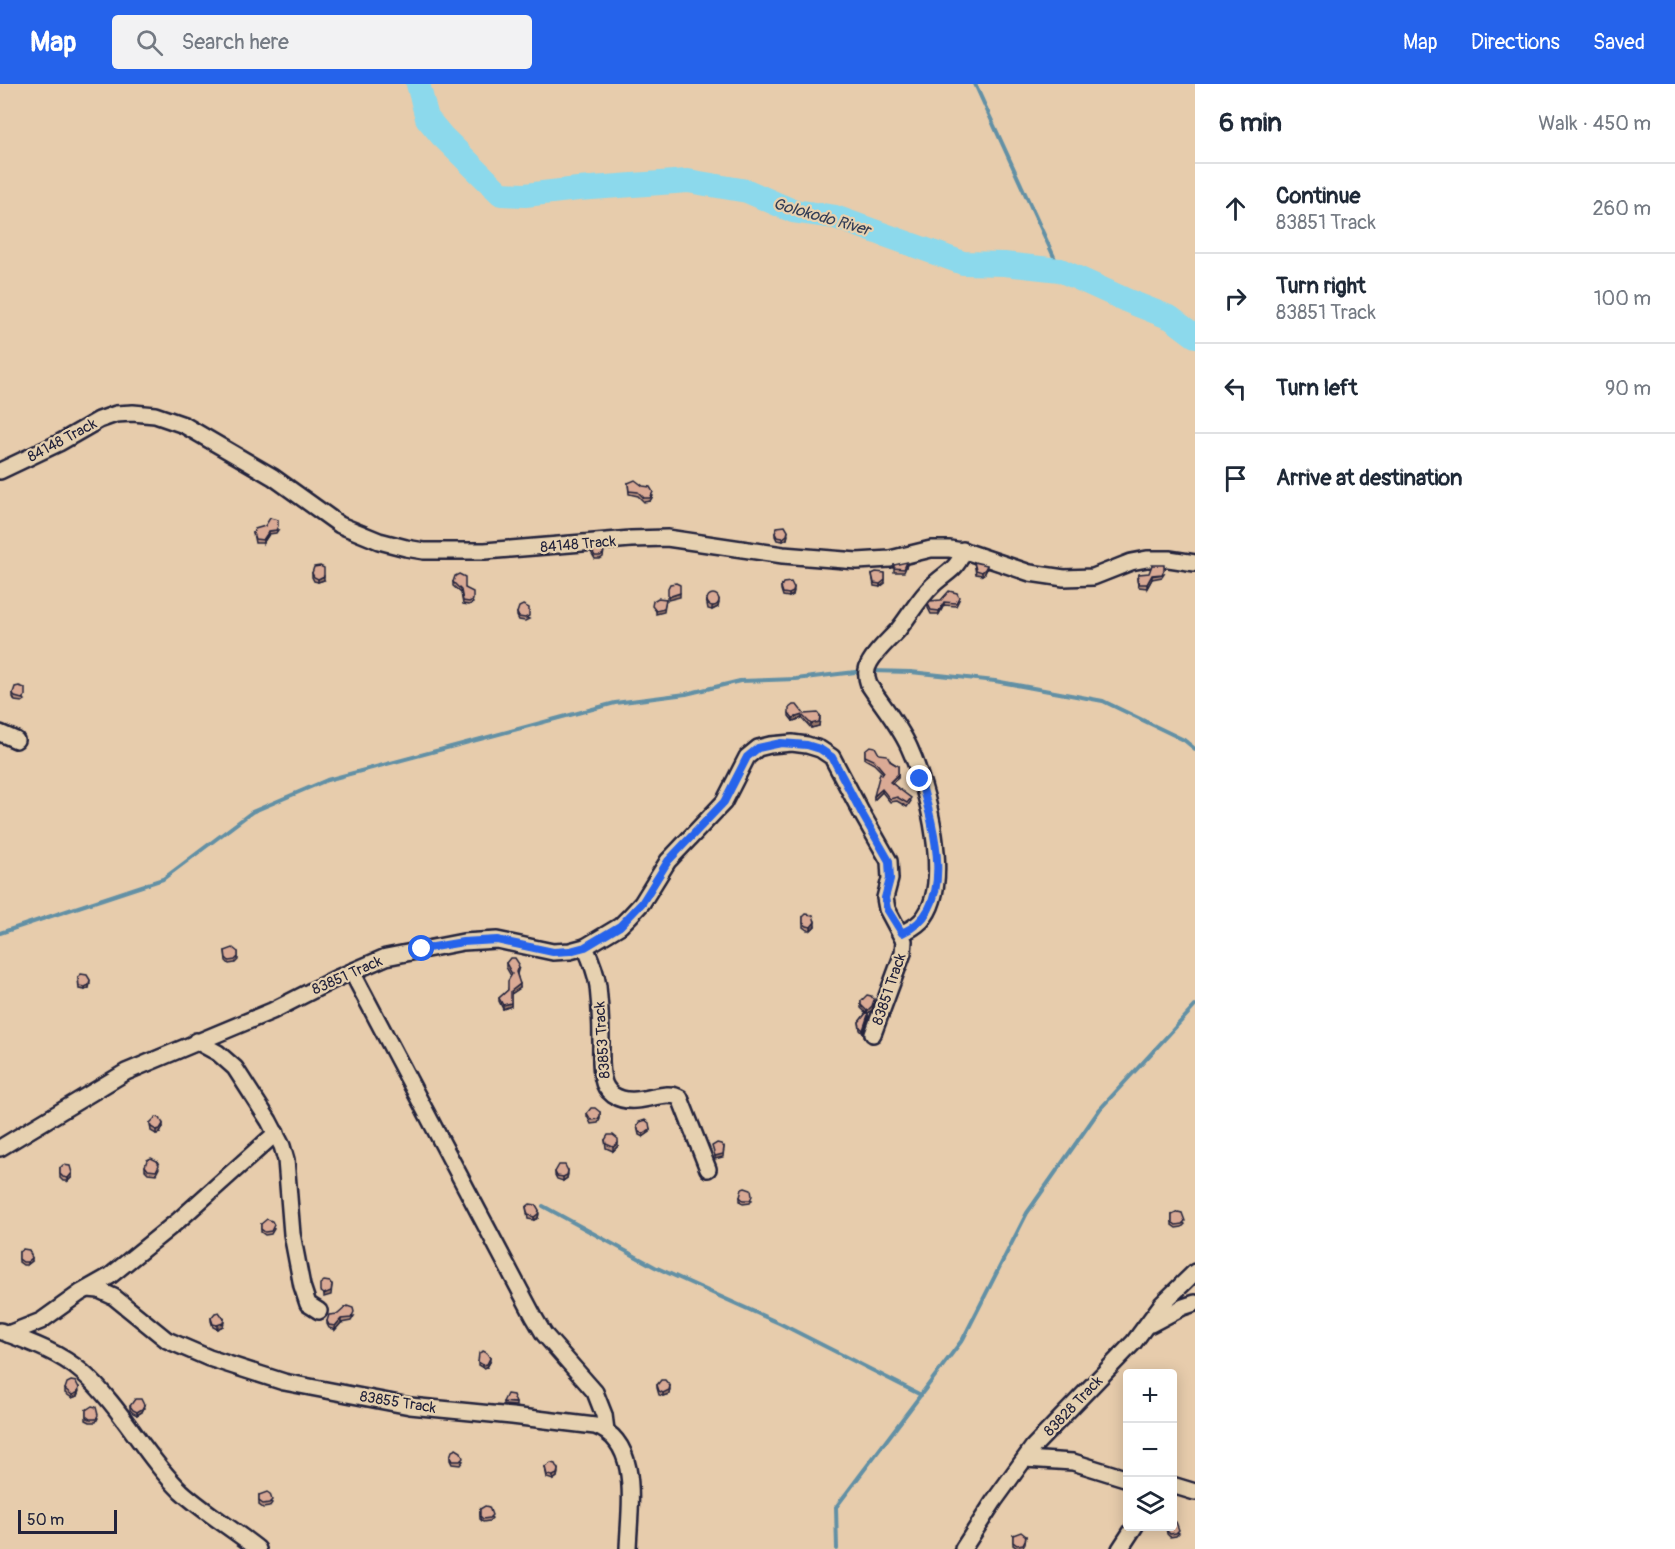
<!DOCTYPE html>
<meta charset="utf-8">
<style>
:root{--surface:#fff;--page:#f2f2f3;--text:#1f2937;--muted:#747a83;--line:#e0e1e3;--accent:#2563eb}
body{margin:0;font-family:Pangolin,sans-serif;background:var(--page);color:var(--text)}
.controls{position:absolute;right:18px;bottom:18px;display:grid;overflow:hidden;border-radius:6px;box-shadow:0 3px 15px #0003}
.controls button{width:54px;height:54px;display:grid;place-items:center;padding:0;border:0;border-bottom:2px solid var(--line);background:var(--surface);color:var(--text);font:30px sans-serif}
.scale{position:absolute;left:18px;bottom:15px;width:99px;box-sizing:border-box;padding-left:6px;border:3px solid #22223b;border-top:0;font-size:16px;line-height:21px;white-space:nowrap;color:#22223b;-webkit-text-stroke:4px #e6d1b0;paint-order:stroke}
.stop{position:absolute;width:18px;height:18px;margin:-14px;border:4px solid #2563eb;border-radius:50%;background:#fff}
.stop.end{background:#2563eb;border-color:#fff;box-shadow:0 2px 6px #0008}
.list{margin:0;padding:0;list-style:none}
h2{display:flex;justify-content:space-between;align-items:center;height:78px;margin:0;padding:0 24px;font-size:26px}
h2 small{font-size:20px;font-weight:400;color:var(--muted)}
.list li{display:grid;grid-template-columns:39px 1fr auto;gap:18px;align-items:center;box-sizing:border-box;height:90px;padding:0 24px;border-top:2px solid var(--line)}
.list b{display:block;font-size:22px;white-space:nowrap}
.list p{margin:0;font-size:20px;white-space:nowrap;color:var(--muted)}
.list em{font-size:20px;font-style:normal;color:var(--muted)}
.icon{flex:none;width:33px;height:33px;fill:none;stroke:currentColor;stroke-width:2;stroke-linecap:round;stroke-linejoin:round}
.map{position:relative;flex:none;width:1195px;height:1465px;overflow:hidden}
header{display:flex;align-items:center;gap:36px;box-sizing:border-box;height:84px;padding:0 30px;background:var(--accent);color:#fff}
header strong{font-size:28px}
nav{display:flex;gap:33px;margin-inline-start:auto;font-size:21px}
.search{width:420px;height:54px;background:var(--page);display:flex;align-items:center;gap:15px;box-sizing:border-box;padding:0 21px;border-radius:6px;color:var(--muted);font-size:22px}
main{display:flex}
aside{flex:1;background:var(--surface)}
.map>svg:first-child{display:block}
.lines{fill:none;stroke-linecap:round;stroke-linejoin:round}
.stream{stroke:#6290a5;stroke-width:4}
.river{stroke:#8cd9ec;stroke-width:24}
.street-casing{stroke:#22223b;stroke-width:20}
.street{stroke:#e6d1b0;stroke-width:15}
.wall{fill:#bb9280;stroke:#22223b;stroke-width:1.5}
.shaded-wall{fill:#997768;stroke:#22223b;stroke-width:1.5}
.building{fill:#daaa95;stroke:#22223b;stroke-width:1.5}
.route{stroke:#2563eb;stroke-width:8}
.labels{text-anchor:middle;stroke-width:4.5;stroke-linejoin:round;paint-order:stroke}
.street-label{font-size:15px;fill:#22223b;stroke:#e6d1b0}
.water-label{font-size:16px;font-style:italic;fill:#323d56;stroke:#e6d1b0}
</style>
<header>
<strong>Map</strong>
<div class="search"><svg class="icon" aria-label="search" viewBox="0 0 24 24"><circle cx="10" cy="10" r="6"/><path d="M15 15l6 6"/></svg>Search here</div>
<nav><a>Map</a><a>Directions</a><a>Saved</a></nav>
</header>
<main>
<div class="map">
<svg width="1195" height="1465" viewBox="0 0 1195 1465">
<rect width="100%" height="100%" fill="#e7ccac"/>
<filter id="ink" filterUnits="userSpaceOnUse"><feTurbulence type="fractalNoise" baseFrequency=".0167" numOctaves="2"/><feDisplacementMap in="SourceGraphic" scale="12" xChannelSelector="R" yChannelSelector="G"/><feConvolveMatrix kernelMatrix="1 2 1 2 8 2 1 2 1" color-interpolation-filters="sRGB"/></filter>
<g filter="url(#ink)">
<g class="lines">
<g class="stream">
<polyline points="975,0 1060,186"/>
<polyline points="871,587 911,588 995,597 1103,617 1184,656 1195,665"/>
<polyline points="0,849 163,795 252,728 327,696 615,619 686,610 740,597 796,595 864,587"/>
<polyline points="543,1122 655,1183 781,1240 921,1311"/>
<polyline points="837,1465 836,1423 963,1255 1027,1129 1100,1025 1195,922"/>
</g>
<polyline class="river" points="418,0 427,34 442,52 501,110 525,111 578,105 688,97 747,107 793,127 835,133 963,179 1004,180 1060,186 1128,217 1171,234 1195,252"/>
<g class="street-casing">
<g id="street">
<polyline points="0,387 59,359 99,336 116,330 133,329 155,331 184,341 273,393 340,441 379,457 406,464 424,467 485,467 631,455 667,454 783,471 857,477 890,475 931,465 950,465 968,468 1030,489 1064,494 1093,493 1131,478 1147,475 1169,475 1195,479"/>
<polyline points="0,649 16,656"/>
<path d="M902,849C909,846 915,843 921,837C954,802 927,702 909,663C899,641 882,621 869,601C866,593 865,586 870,578C877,566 889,556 898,546C910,531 919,514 933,501C945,489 959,485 963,466"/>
<path d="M585,863C591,876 596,888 598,902C600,921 601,939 601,958C601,970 600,984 603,995C604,1001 608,1007 613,1011C636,1026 664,1003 680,1014L708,1085"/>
<polyline points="352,888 534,1233 544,1250 595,1308 604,1331 606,1346"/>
<polyline points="196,957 218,969 235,984 269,1037 282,1062 286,1076 292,1150 302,1202 308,1220 319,1227"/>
<polyline points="0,1064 126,988 272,927 335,895 386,873 463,858 497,856 553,868 570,867 585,863 620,842 630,832 642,819 668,777 724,718 747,673 758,664 770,661 792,659 807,661 820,665 832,673 861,728 889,777 890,795 885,814 887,825 904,857 903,869 873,950"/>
<path d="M88,1205L99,1206L114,1213L167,1256L209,1274L284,1298L410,1322L512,1332L595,1342C642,1358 629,1426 628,1465"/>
<polyline points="1151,1240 1183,1223 1195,1219"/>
<path d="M0,1247C27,1257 59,1268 82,1288C121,1322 144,1371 181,1407C204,1428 233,1445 258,1465"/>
<polyline points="8,1250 41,1237 80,1209 110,1192 179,1136 276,1049"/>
<polyline points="1025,1375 1073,1378 1128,1395"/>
<polyline points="1172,1401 1195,1408"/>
<polyline points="963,1465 994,1417 1033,1363 1134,1258 1162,1220 1195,1188"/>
<polyline points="1120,1465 1135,1442"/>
</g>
</g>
<use href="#street" class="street"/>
</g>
<g class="wall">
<polygon points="628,399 653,412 650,417 644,418 638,412 629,410"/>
<polygon points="278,446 276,449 269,450 263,459 255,459 253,449"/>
<polygon points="775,449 788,451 787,455 783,457 777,456 775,452"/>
<polygon points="591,465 604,467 603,473 600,475 595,475 591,468"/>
<polygon points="974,478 987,485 985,489 982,491 976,490"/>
<polygon points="894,481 907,481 904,488 894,488"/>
<polygon points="312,489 324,496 318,498 314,497 312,493"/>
<polygon points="872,490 885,499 880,503 874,502"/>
<polygon points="1164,490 1162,493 1152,495 1147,504 1139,503 1137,497 1137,494"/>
<polygon points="453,498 465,504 473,519 469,521 463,520 461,509 453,502"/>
<polygon points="781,503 794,507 793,511 789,513 783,512 781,506"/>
<polygon points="706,515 719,519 718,523 712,526 708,525"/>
<polygon points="959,516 956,522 944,521 939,530 931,530 928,524 928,520"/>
<polygon points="517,529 529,535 525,537 519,536 517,532"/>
<polygon points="13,609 25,616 22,618 15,617 13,613"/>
<polygon points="789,629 804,630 820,635 819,642 811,644 802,634 793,637 789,632"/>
<polygon points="865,666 879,670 898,682 898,694 892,699 911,717 907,723 897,717 890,718 882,708 874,716 883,689 874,680 865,675"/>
<polygon points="803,833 815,842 811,846 807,846 803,843"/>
<polygon points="225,867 238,868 238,876 235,879 229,880 226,877"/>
<polygon points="506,879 519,883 517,890 520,904 511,910 511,922 503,925 499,917 499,914 508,906 511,892 506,883"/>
<polygon points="78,893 90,900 89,904 85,906 79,905"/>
<polygon points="861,917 874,920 872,926 868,929 868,934 863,949 860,946 859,938 866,929 861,924"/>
<polygon points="600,1028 600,1035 598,1039 591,1040 587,1032 587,1029"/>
<polygon points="150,1039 163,1043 160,1049 156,1050 151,1047"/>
<polygon points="637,1042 650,1048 643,1053 639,1051"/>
<polygon points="605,1056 618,1062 613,1067 606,1064"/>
<polygon points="145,1082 159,1084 156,1090 148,1089 145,1086"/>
<polygon points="60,1084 72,1093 68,1097 63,1097 60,1094"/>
<polygon points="555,1088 568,1090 567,1094 563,1097 557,1095 555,1091"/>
<polygon points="740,1113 752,1116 750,1119 743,1120 740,1117"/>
<polygon points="526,1123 539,1130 538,1134 534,1136 528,1135"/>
<polygon points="1172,1131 1185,1140 1182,1143 1176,1144 1172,1141"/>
<polygon points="261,1140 274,1145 271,1150 265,1151 261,1148"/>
<polygon points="19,1168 32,1177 27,1181 23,1181 19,1178"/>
<polygon points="354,1232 351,1237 341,1239 335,1246 329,1244 327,1240 327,1237"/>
<polygon points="211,1234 224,1238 223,1242 217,1245 213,1243 211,1237"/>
<polygon points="478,1278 490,1278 487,1283 483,1284 478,1281"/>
<polygon points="657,1301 670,1305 669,1310 663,1312 659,1311 657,1304"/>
<polygon points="65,1305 79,1307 77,1312 72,1314 65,1309"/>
<polygon points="503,1318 516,1319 516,1322 503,1321"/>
<polygon points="130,1322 144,1324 142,1328 137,1331 133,1329 130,1326"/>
<polygon points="86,1326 98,1334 96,1338 90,1338 86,1336"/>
<polygon points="450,1373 463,1377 460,1381 452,1380 450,1376"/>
<polygon points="545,1383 558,1389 557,1393 553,1396 547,1394"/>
<polygon points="259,1411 272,1419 269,1423 263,1424 259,1421"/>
<polygon points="480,1425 492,1434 489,1437 483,1438 480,1435"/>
<polygon points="1166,1443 1179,1449 1176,1452 1170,1453 1167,1450"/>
<polygon points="1013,1451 1026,1452 1025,1460 1023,1463 1017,1464 1013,1461"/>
</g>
<g class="shaded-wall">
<polygon points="269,447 269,450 263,459 263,456"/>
<polygon points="788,447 787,455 783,457 783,454"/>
<polygon points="987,481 985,489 982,491 982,488"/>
<polygon points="885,489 885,499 880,503 880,500"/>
<polygon points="1152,491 1152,495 1147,504 1147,500"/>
<polygon points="324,492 324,496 318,498 318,495"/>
<polygon points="794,504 793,511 789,513 789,510"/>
<polygon points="680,509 680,513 668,516 668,513"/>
<polygon points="666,515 664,528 656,530 656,527"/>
<polygon points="719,516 718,523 712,526 712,523"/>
<polygon points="944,518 944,521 939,530 939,527"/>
<polygon points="802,631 802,634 793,637 793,634"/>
<polygon points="820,632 819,642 811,644 811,640"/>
<polygon points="898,690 898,694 890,701 890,698"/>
<polygon points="882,705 882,708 874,716 874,712"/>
<polygon points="815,838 815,842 811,846 811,843"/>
<polygon points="90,896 89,904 85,906 85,903"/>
<polygon points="520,900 520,904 511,910 511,907"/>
<polygon points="874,916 874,920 872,926 867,930 867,927"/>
<polygon points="511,919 511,922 503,925 503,921"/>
<polygon points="868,931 868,934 863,949 863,946"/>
<polygon points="163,1040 163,1043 160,1049 156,1050 156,1046"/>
<polygon points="650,1045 650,1048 643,1053 643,1050"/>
<polygon points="618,1059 618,1062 613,1067 613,1063"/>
<polygon points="724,1063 723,1073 715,1075 715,1072"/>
<polygon points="568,1087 567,1094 563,1097 563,1093"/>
<polygon points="72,1089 72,1093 68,1097 68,1094"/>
<polygon points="539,1126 538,1134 534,1136 534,1133"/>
<polygon points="32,1174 32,1177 27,1181 27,1178"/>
<polygon points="332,1201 331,1211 324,1213 324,1210"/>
<polygon points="224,1235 223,1242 217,1245 217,1241"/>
<polygon points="341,1235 341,1239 335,1246 335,1242"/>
<polygon points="490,1274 490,1278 487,1283 483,1284 483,1281"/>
<polygon points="670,1302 669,1310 663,1312 663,1309"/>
<polygon points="79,1304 77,1312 72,1314 72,1311"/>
<polygon points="144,1321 142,1328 137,1331 137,1328"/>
<polygon points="558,1386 557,1393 553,1396 553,1392"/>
</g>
<g class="building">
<polygon points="635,396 643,402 650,403 653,408 650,414 644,414 638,408 629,407 628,399"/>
<polygon points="270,434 278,436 278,442 276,446 269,447 263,456 255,455 253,449 255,445 265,442"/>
<polygon points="785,442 788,447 787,451 783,454 777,453 775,449 777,443"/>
<polygon points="604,464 603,470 600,472 595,472 591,465"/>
<polygon points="907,478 904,485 894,484 894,481"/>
<polygon points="974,478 987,481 985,485 982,488 976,486"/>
<polygon points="1152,481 1164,481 1164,486 1162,490 1152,491 1147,500 1139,500 1137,494 1139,490 1149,489"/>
<polygon points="320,482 324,484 324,492 318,495 314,493 312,489 314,483"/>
<polygon points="876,488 885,489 885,496 880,500 874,499 872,490"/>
<polygon points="459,490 465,493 465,504 473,508 473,516 469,518 463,517 461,506 453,498 455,492"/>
<polygon points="791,498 794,504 793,508 789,510 783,509 781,503 783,499"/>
<polygon points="676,499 680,501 680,509 668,513 668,504 670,500"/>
<polygon points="949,507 957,509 959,513 956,519 944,518 939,527 931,526 928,520 930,517 941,516"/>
<circle cx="713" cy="516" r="6"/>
<polygon points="658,514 666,515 664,525 656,527 652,522 653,517"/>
<polygon points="523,521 529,524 529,532 525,534 519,533 517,529 519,523"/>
<polygon points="19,602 25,604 25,612 22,615 15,613 13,609 15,603"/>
<polygon points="793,621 797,621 804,630 818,629 820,632 819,638 811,640 802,631 793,634 789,629 789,624"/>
<polygon points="870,662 875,663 879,670 887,671 891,678 898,682 898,690 890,698 911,714 907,719 897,713 890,715 882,705 874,712 880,689 882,691 884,688 874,676 865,672 865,666"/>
<polygon points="806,830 813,831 815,838 811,843 807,842 803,839 803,833"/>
<polygon points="233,864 238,868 238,873 235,876 229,877 226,874 225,867"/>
<polygon points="510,874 515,874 519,880 516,888 520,900 511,907 511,919 503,921 499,914 508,906 508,897 512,890 506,879"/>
<polygon points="81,890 87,891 90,896 89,901 85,903 79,902 78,893"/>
<polygon points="867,911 871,912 874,916 872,922 867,927 861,921 861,917"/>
<polygon points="867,928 868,931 863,946 860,943 859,938"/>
<polygon points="591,1024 595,1024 600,1028 600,1032 598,1035 591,1036 587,1029"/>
<polygon points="156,1033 160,1034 163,1040 160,1045 156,1046 151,1043 150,1039"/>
<polygon points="645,1036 649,1039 650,1045 643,1050 639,1048 637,1042 639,1038"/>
<polygon points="608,1051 613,1051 618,1055 618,1059 613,1063 606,1060 605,1056"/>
<polygon points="717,1059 721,1060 724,1063 723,1070 715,1072 712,1062"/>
<polygon points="151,1074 157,1077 159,1081 156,1087 148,1086 145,1082 147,1076"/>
<polygon points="63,1081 70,1082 72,1089 68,1094 63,1093 60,1090 60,1084"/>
<polygon points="559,1081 565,1081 568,1087 567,1091 563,1093 557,1092 555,1088"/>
<polygon points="745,1104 751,1106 752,1112 750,1116 743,1116 740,1113 742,1105"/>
<polygon points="530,1120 536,1121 539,1126 538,1130 534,1133 528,1131 526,1123"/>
<polygon points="1178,1128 1182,1129 1185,1137 1182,1140 1176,1141 1172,1138 1172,1131"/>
<polygon points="267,1135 272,1137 274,1141 271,1147 265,1148 261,1145 261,1140"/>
<polygon points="23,1165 29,1166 32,1174 27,1178 23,1178 19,1175 19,1168"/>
<polygon points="324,1197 330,1198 332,1201 331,1207 324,1210 320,1207 320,1200"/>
<polygon points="347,1222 353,1224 354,1228 351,1234 341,1235 335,1242 329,1241 327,1237 329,1231 338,1230"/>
<polygon points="219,1228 224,1235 223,1239 217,1241 213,1240 211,1234 215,1229"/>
<polygon points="483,1267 487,1269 490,1274 487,1280 483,1281 478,1278 479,1269"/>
<polygon points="661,1296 665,1296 670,1302 669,1306 663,1309 659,1307 657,1301"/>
<polygon points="71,1297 76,1298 79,1304 77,1309 72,1311 65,1305 67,1299"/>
<polygon points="507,1310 513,1311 516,1319 503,1318"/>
<polygon points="135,1315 141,1315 144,1321 142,1325 137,1328 133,1326 130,1322"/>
<polygon points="92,1322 96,1323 98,1331 96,1335 90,1335 86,1332 86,1326"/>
<polygon points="456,1365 461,1368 463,1374 460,1377 452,1377 450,1373 452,1367"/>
<polygon points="551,1379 555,1380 558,1386 557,1390 553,1392 547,1391 545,1383"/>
<polygon points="267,1408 270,1410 272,1416 269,1419 263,1420 259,1417 259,1411"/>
<polygon points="485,1422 489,1423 492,1431 489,1434 483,1435 480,1432 480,1425"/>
<polygon points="1173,1437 1176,1438 1179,1446 1176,1449 1170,1450 1167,1447 1166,1443 1173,1443"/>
<polygon points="1021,1448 1026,1452 1025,1456 1023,1460 1017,1461 1013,1458 1013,1451"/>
</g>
</g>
<g class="lines" filter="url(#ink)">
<path class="route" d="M422,865L463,858L497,856L553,868L570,867L585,863L620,842L642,819L668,777L724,718L747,673L758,664L781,659L807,661L820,665L832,673L861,728L889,777L890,795L885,814L887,825L902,849C959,825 933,740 920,695"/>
</g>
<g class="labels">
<g class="street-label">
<text transform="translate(62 356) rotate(-28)" y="5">84148 Track</text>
<text transform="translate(578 460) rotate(-5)" y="5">84148 Track</text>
<text transform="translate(347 891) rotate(-24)" y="5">83851 Track</text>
<text transform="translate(889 905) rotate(-71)" y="5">83851 Track</text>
<text transform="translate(602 956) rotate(-94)" y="5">83853 Track</text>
<text transform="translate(398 1318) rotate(9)" y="5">83855 Track</text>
<text transform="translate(1073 1322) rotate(-46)" y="5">83828 Track</text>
</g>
<g class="water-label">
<text transform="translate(822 132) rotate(16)" y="6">Golokodo River</text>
</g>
</g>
</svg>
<div class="controls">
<button>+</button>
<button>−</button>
<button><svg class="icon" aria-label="layers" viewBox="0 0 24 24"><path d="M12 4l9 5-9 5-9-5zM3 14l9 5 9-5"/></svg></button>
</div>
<div class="scale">50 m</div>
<div class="stop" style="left:422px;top:865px"></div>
<div class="stop end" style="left:920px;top:695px"></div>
</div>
<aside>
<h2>6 min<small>Walk · 450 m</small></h2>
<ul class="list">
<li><svg class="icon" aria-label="ahead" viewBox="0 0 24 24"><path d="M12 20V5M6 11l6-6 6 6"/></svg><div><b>Continue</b><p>83851 Track</p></div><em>260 m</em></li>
<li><svg class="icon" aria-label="right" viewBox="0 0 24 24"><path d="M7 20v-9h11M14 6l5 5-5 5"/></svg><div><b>Turn right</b><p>83851 Track</p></div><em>100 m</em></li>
<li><svg class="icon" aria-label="left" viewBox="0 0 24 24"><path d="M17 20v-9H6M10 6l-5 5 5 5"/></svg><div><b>Turn left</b></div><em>90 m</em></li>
<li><svg class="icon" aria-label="arrive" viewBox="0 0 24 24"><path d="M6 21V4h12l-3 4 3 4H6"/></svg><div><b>Arrive at destination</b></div></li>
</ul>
</aside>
</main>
